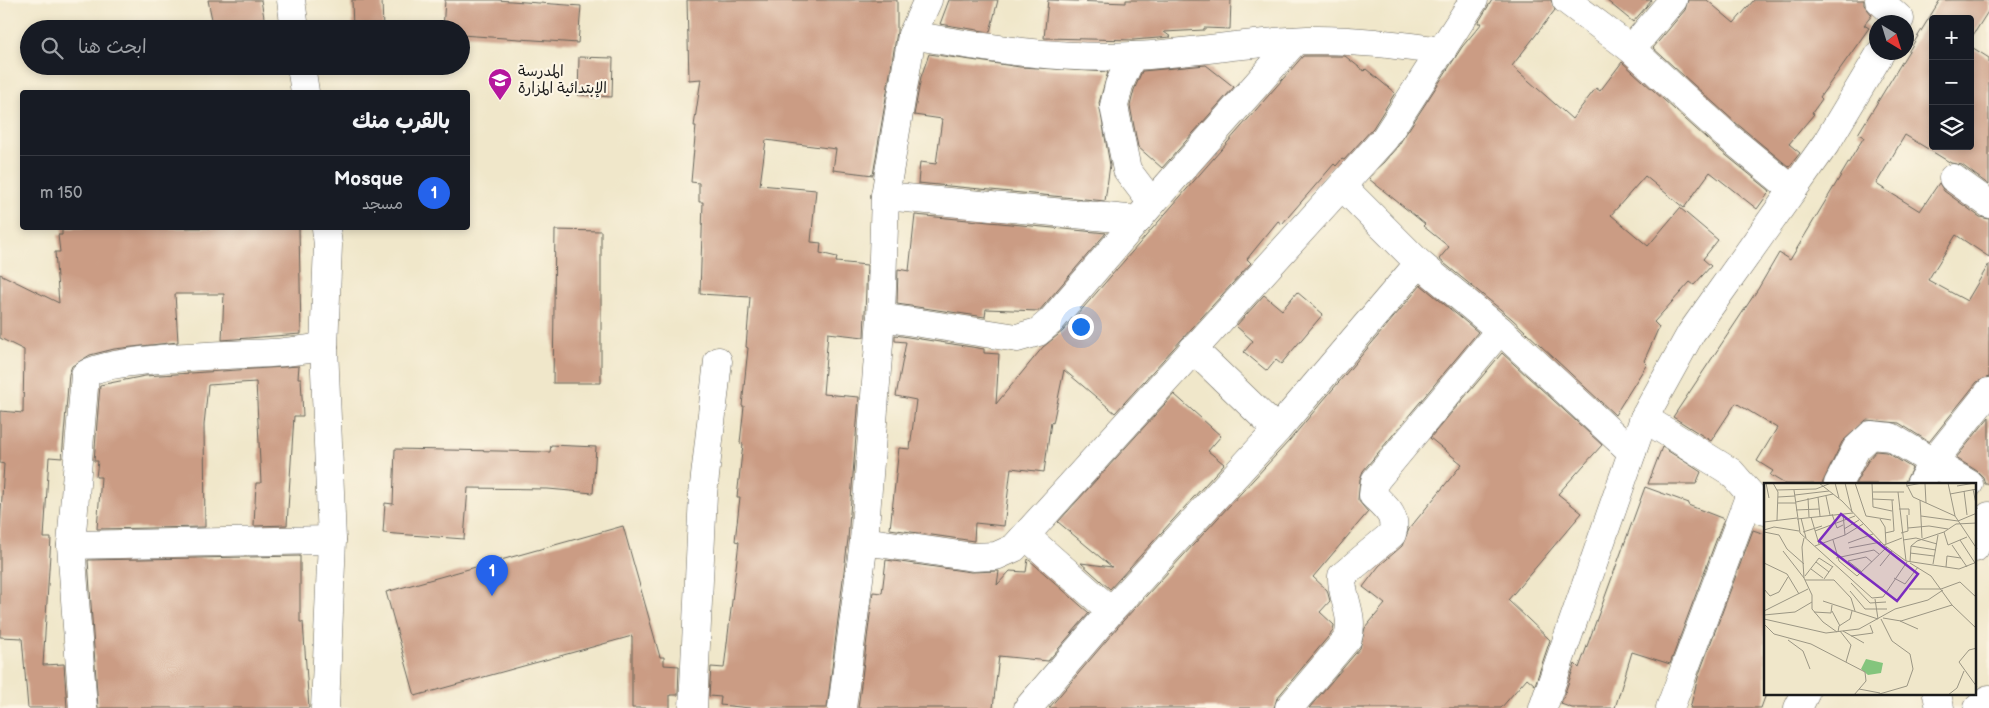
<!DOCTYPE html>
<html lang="ar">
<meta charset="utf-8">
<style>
:root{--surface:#171b24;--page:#242831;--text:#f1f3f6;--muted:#9ea1a6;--line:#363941;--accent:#2563eb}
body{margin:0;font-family:"Balsamiq Sans","Playpen Sans Arabic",sans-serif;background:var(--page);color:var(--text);direction:rtl}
.controls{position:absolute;right:15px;top:15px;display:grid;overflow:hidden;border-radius:5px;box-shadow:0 2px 8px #0003}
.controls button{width:45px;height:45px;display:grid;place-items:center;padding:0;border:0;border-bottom:1px solid var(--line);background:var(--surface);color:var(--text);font:25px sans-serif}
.compass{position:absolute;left:1869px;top:15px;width:45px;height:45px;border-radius:50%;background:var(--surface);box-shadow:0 2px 8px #0003;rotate:142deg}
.you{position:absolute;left:1080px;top:326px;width:18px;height:18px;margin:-12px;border:4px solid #fff;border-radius:50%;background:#1a73e8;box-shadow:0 0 0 8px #1a73e833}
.badge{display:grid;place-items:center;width:32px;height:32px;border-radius:50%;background:var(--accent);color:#fff;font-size:16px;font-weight:700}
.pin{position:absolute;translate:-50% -41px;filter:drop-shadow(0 1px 2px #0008)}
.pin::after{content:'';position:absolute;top:26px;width:18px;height:15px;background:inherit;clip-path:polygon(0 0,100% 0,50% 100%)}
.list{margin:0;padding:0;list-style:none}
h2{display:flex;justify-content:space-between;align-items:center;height:65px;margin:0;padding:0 20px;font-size:21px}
h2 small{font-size:16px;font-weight:400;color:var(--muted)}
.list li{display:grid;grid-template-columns:32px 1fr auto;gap:15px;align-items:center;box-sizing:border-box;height:75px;padding:0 20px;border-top:1px solid var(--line)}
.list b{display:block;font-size:19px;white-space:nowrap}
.list p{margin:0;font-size:16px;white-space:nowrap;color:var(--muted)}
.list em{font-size:16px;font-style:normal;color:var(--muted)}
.icon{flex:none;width:28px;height:28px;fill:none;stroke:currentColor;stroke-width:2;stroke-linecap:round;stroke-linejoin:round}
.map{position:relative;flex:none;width:1989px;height:708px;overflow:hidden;direction:ltr}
.search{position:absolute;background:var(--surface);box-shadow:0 2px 8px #0003;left:20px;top:20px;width:450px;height:55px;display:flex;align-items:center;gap:12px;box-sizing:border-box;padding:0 18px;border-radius:28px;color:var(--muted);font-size:19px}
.panel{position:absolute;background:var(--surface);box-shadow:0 2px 8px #0003;left:20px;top:90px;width:450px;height:140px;border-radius:5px;direction:rtl}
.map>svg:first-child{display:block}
.building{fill:#cb9c84}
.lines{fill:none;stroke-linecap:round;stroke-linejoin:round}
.minor-casing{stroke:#666359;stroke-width:29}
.minor{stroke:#fff;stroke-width:28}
.labels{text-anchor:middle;stroke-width:4.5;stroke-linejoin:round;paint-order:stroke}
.poi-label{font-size:15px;fill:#1c1c1c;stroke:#fcf5e5;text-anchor:start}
.inset-road{fill:none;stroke:#9b9684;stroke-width:1}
.view{fill:#7b2cbf;fill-opacity:0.15;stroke:#7b2cbf;stroke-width:2.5}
.inset-edge{fill:none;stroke:#1c1c1c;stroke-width:2.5}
</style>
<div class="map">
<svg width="1989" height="708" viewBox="0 0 1989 708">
<rect width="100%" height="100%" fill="#fcf5e5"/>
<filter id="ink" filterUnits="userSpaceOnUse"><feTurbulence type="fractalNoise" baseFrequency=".02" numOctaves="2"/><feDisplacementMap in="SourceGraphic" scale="10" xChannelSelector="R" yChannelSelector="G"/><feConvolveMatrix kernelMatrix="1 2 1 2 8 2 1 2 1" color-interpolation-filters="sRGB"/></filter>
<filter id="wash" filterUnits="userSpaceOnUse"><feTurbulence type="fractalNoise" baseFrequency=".0096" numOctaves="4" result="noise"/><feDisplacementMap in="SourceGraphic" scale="20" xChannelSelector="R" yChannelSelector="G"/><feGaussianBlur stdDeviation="1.12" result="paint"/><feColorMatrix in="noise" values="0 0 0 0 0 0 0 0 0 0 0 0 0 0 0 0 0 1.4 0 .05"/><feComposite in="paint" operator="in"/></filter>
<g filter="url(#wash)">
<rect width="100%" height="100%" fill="#f0e7ca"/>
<g id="blocks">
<g class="building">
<polygon points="208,0 261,0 266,29 214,29"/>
<polygon points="352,0 382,0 383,29 353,29"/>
<polygon points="445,0 497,0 581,6 578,43 461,35 461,29 443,29"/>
<polygon points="687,0 897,0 897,32 873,175 833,170 836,149 766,140 760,185 816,190 811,242 821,243 820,253 837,257 836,262 867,265 864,337 828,333 823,394 859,397 848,539 827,708 750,708 720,705 721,697 709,696 711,667 724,668 725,660 739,542 735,541 740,497 737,497 743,444 740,443 744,406 742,406 748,348 746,347 750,297 700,294 703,202 699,202 699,183 691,182 696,126 694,126 701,79 689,80"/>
<polygon points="949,0 998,0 990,32 940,24"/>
<polygon points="1048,0 1126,3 1126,0 1231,0 1230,29 1204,28 1204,30 1164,32 1171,37 1133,40 1044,38"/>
<polygon points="1492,0 1551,0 1555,10 1512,66 1572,119 1596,88 1600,91 1622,62 1716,147 1770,191 1757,209 1710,172 1684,208 1645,176 1611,215 1648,246 1680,208 1718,240 1703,259 1711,266 1694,285 1690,282 1654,322 1659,327 1644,361 1647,364 1615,415 1511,318 1439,259 1449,247 1423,226 1425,224 1369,179 1398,146 1462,47 1482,23 1478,23"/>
<polygon points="1606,0 1652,0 1633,22"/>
<polygon points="1688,0 1707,0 1734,23 1754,0 1864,0 1864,5 1872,15 1864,25 1869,28 1820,97 1822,99 1812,113 1814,114 1789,144 1800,153 1789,167 1736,123 1653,48 1685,10"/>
<polygon points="1940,0 1989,0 1989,10 1970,40 1970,19 1933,19 1933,146 1970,146 1970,46 1989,58 1989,185 1962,165 1951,163 1905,135 1876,184 1920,211 1939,183 1944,191 1980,217 1989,219 1989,257 1956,235 1928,280 1967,301 1989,264 1989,377 1977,382 1929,442 1899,423 1866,420 1842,442 1822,484 1785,484 1770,475 1773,471 1757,461 1777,428 1736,403 1711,441 1673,417 1758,289 1779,253 1790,260 1864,137 1858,134"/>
<polygon points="929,54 1020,67 1108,72 1099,103 1110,165 1105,201 918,183 920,162 936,164 942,119 914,115 921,77"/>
<polygon points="1303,56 1345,56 1364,71 1366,69 1395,93 1373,128 1344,160 1342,159 1336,166 1334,164 1282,224 1278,221 1247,259 1251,263 1115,413 1064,370 1053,423 1051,422 1044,472 1011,468 1004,526 975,523 974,541 890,529 899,448 910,449 916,400 896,396 906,342 895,341 895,335 984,349 984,353 999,354 996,404 1043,347 1063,331"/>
<polygon points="579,57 613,58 612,97 578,95"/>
<polygon points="1206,65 1234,87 1162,168 1138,147 1130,106 1134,90 1142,71"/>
<polygon points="915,215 1106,233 1039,311 986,309 985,317 897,304 898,269 909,271"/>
<polygon points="62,228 299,228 301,334 222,340 224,294 175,294 178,342 114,349 90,355 72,366 69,374 62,458 49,457 44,538 51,538 43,665 64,664 67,708 28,708 22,638 0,637 0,529 4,464 0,463 0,411 23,413 24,350 0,338 0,274 59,303 55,252 60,252 58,235 62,235"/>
<polygon points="555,230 601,231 601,383 553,383"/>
<polygon points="1421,285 1478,332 1363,471 1360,479 1358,500 1368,512 1313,577 1327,590 1330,601 1320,612 1334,625 1333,631 1277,698 1274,708 1049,708 1123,621 1289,441"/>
<polygon points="1297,292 1323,314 1281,364 1276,360 1267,371 1244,352 1253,341 1236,326 1264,295 1282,310"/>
<polygon points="1502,353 1602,445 1558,494 1582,513 1508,600 1550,640 1535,685 1527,678 1501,708 1309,708 1360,648 1365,628 1385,604 1363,587 1379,566 1402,546 1409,529 1462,464 1430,438"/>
<polygon points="299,366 298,378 301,378 303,416 294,416 287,525 254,526 256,483 261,483 256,382 208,385 204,425 205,527 97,529 101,477 96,477 98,461 94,461 100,385 145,376"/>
<polygon points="1174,394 1221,436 1208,451 1224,464 1110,589 1081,563 1112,567 1058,522"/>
<polygon points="1989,417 1989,484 1985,484 1983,477 1977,471 1956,458"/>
<polygon points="551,445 596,447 593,493 548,489 468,488 464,539 383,533 385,503 393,504 395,449 550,452"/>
<polygon points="1662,447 1701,472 1696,484 1648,484"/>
<polygon points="1876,451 1886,452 1912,468 1904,484 1855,484 1869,459"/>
<polygon points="1645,487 1689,503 1688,505 1724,519 1670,664 1632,652 1615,708 1572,708 1561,704 1575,664 1579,668"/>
<polygon points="623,526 660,657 664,657 664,665 679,666 678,695 670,695 670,708 632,708 632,636 415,696 386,592"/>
<polygon points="1753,530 1765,534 1765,697 1761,708 1690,708 1699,674"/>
<polygon points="300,556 300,622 303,622 309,708 98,708 88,560"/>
<polygon points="1028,559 1089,613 1048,661 999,656 993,708 858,708 873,592 882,593 886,560 971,572 999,571 997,585 1010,571 1026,572"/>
</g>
</g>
</g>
<g filter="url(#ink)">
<use href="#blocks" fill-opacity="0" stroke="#666359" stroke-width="1"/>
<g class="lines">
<g class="minor-casing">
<g id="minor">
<polyline points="291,0 295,29"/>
<polyline points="1566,0 1631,49 1726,135 1793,190"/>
<polyline points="1879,0 1900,19"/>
<path d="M912,35C983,48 1061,60 1134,56C1191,53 1249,42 1307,40C1352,39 1398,45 1442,51"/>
<polyline points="1631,49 1673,0"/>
<polyline points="1132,56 1119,85 1114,106 1127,170 1152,203"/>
<polyline points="301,66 305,92"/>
<polyline points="1953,178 1989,204"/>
<polyline points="1343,187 1419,263 1500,330 1632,452"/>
<polyline points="885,196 1138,220"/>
<polyline points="881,317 1017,338 1038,332 1051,321 1152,203 1295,41"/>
<polyline points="1193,349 1277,430"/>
<polyline points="1644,418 1731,472 1765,511"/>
<polyline points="1838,484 1856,449 1871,435 1891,437 1969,484"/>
<polyline points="1920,484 1933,462 1989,392"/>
<polyline points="1026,536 1111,611"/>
<polyline points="864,541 973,557 996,556 1014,548 1385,138 1474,0"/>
<polyline points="71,545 332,540"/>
<polyline points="1975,548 1989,516"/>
<polyline points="1937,694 1940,708"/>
<path d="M83,708L71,545L85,375C105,357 237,355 271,353C289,352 307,349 324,347"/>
<polyline points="325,708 332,540 324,347 328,245 326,228"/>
<polyline points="693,708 703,494 718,361"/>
<polyline points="842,708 864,541 881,317 885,196 912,35 928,0"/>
<polyline points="1028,708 1111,611 1277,430 1419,263"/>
<path d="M1289,708L1348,638C1355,615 1341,598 1342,576L1392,534C1398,516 1385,507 1373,495L1375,481L1500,330"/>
<polyline points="1543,708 1644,418 1691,333 1827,142 1881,52"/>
<polyline points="1670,708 1750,494"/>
<polyline points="1798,708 1805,694"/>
<polyline points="1978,708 1989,699"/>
</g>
</g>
<use href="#minor" class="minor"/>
</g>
</g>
<defs>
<g id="school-pin" transform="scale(1.25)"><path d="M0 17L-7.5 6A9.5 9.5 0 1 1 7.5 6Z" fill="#b5179e" stroke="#fcf5e5"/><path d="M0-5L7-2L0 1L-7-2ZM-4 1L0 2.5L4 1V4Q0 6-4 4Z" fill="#fff"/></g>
</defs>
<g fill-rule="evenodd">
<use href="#school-pin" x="500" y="80"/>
</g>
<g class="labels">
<g class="poi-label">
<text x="518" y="76">المدرسة<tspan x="518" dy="17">الإبتدائية المزارة</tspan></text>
</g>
</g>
<g transform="translate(1764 483)">
<rect width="212" height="212" fill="#f0e7ca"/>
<path d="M102,176L119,180L117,190L104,192L97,186Z" fill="#84c57d"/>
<path class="inset-road" d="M2,0L5,15M9,0L14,9L13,37M55,0L78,18L120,62L142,78L195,86L213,79M71,0L75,15M81,0L88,29M91,0L102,33L127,37M108,0L109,24L128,28M142,0L149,14L191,33M184,0L191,33L213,66M161,1L162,20M142,3L158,0M193,3L211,0M209,6L213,26M13,7L52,6L67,0M30,7L36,50L108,115L119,114L143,79M200,8L203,32M109,9H140M134,9L142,78M186,11L213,6M31,12L65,8M62,13L66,32M14,14L31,13M54,14L56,33M44,15L45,34M109,16L130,17M156,17L158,55M32,19L69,11M14,20H32M135,26H145V32M32,27L55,26M68,31L73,45L79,42M79,31L81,52M157,33L194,38L213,30M47,34L55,61M37,35L42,55M33,36L89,30M116,36L121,44L122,61M0,39L33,35M144,45L165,43L184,46M80,46L95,37M0,47L10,44L35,48M51,48L91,33M0,49L15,52L23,66L40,81M39,49L58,43M180,49L184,62L203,54M121,50L130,48L128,17M137,50L144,48L143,32M40,55L38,64L40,95L48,112V126L59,139L73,149M69,57L75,78L93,93L123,64M139,57L152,55L173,61M196,57L211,80M84,60L109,51M120,62L138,55M188,62L203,84M51,63L81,52L99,41M147,63L172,67M85,65L117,59M19,68L40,95M146,70L170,73M72,75L110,67L115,71M84,78L102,74L108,79M84,78L98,89M52,79L65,89M146,79L147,63L153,58L180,49L192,41L213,40M0,80L23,91L35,111M146,80L167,93L188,122L213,146M169,81L174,52M116,83L128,68M182,84L183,73L197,75M47,86L59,95M41,93L55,75L69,84M130,95L141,101L154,84M60,96L69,83M41,97H70L87,115L91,128M87,100L106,120L122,119M0,106L6,113L15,109L24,94M145,106H177L196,99L213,115M86,108L101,126H123M59,118L114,136L111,116M0,128L44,106M68,128L76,143M50,129L67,130L68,122M0,132L31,129L48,119M119,135L137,138L188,122M0,136L62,150L95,146L131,126L164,117L179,107M136,138L154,146M0,141L10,151L47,161L101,189L102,198L90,212M76,148L87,162L82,179M79,148L100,160M74,149L75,143L86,136L88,128M87,153L109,150L106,142M24,157L39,168L46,186M213,165L205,167L195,179L213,204M95,206L116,210M112,212L143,203L149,186L146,171L128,158L117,136M184,212L193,205L200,188"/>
<path class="view" d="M77,31L154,91L133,118L55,58Z"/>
<rect width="212" height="212" class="inset-edge"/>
</g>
</svg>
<div class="controls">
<button>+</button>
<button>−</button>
<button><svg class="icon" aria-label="layers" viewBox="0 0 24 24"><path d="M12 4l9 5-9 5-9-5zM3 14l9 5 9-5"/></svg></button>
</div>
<svg class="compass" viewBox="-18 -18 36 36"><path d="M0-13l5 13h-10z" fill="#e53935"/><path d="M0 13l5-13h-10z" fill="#9ea1a6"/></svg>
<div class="you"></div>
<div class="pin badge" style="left:492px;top:596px">1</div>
<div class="search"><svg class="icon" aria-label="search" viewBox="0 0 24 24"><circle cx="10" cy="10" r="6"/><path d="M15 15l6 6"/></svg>ابحث هنا</div>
<section class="panel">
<h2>بالقرب منك<small></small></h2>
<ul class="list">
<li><span class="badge">1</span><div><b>Mosque</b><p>مسجد</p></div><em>150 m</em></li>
</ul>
</section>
</div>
